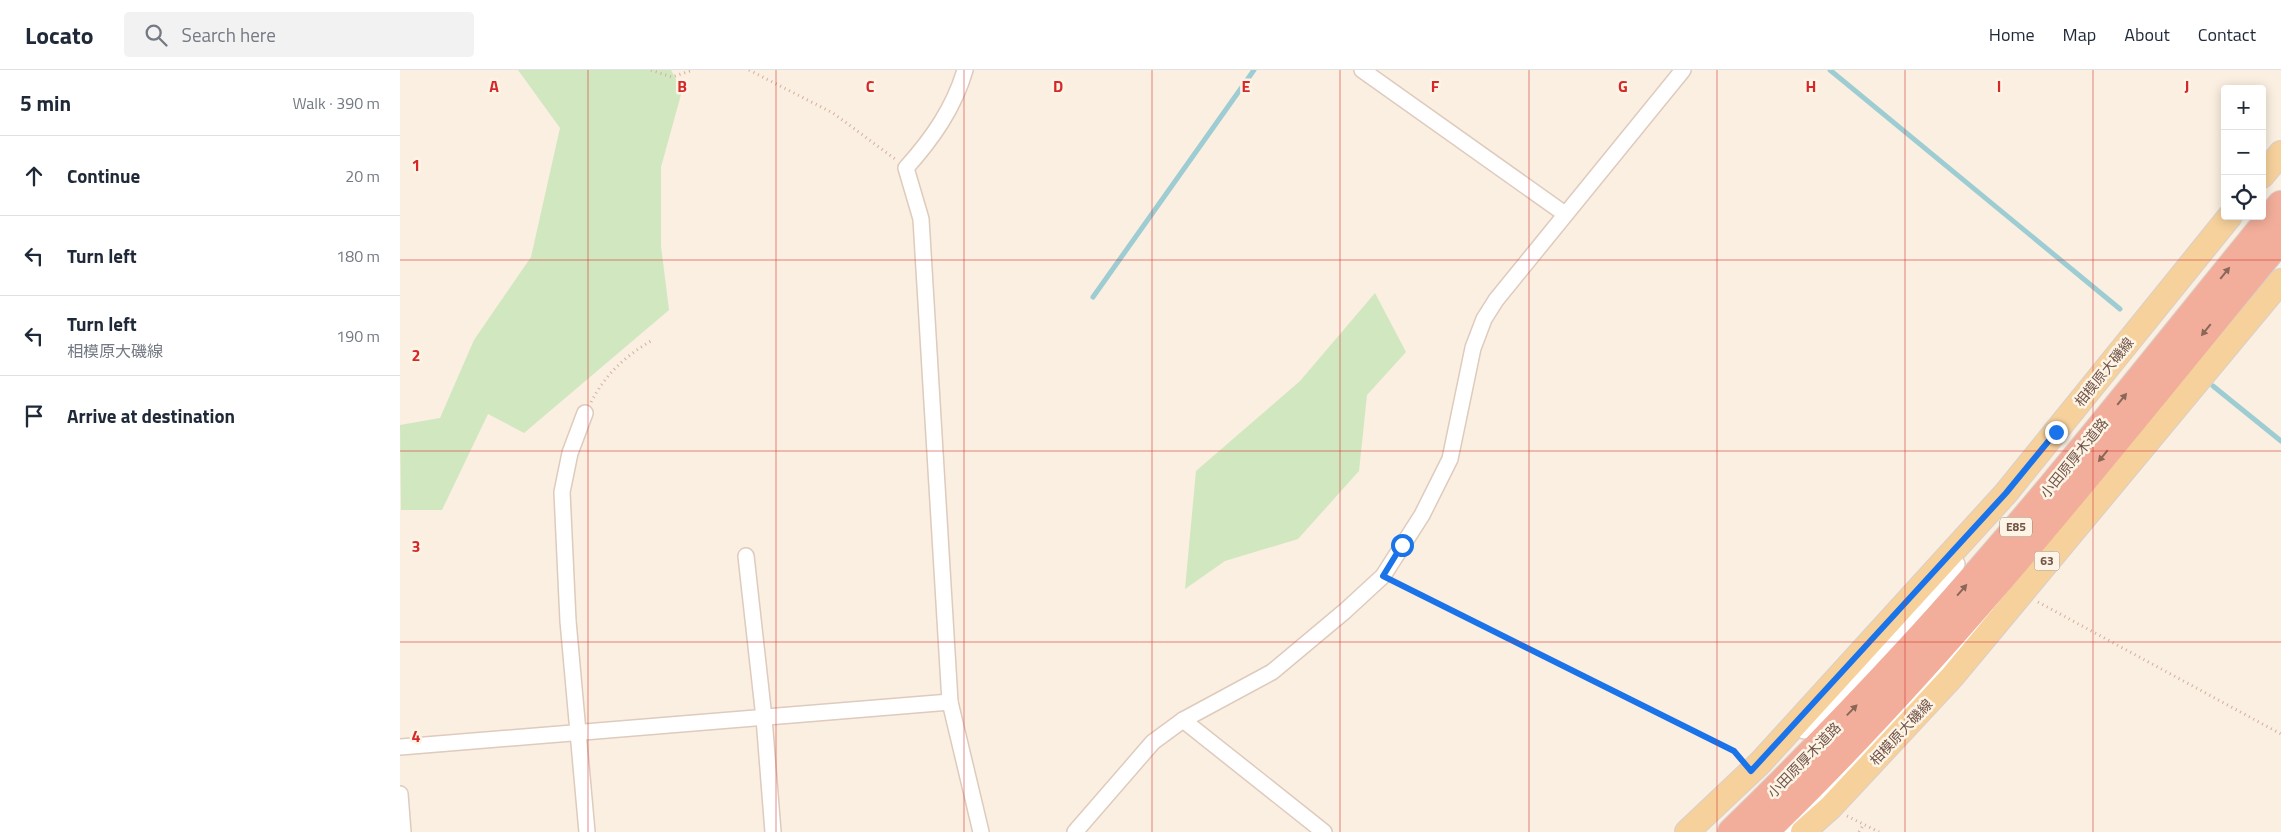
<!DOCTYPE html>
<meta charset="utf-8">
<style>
:root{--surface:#fff;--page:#f2f2f3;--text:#1f2937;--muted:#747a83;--line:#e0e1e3}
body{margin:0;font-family:"Titillium Web","Noto Sans JP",sans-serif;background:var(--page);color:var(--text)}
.controls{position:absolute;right:15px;top:15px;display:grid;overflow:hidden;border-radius:5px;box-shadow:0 2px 12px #0003}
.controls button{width:45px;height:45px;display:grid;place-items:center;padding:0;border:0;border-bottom:1px solid var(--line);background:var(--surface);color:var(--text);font:25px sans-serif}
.stop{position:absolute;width:15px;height:15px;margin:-11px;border:4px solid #1a73e8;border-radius:50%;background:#fff}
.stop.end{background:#1a73e8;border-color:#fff;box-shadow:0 1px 5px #0008}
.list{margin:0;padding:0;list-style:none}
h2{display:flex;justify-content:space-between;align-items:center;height:65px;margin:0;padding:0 20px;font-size:21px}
h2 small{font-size:16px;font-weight:400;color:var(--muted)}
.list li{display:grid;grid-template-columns:32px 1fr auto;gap:15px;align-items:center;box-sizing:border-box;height:80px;padding:0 20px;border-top:1px solid var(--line)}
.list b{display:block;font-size:19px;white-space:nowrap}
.list p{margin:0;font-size:16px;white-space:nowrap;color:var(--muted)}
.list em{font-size:16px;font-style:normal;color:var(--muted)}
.icon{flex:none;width:28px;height:28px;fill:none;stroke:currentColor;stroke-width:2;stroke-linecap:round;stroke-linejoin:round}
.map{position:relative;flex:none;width:1881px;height:762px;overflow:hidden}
header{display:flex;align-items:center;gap:30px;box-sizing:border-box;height:70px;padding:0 25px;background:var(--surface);border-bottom:1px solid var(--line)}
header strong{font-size:24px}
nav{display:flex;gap:28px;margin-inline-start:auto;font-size:18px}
.search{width:350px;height:45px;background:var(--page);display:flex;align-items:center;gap:12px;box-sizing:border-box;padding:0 18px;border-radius:5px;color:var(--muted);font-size:19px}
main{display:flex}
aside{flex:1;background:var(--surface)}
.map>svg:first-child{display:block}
.green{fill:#d1e7c0}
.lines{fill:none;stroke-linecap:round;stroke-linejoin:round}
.stream{stroke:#9dcdd3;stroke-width:5}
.minor-casing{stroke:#decbbd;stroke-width:18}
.primary-casing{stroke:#d7cfcc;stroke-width:26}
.motorway-casing{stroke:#d7cfcc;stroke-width:30}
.path{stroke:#d2b09d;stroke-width:3;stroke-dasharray:1 4;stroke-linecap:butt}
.minor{stroke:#fff;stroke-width:15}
.primary{stroke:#f6d19c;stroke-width:24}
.motorway{stroke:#f2ae9a;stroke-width:28}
.oneway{fill:#8a6759}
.route{stroke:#1a73e8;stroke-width:6}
.grid{fill:none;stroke:#d62828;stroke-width:1;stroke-opacity:0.55}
.labels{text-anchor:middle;stroke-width:5;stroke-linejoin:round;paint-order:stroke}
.shield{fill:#fef4e6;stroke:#9b8578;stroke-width:1}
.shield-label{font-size:12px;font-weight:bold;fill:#705549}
.street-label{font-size:14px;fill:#705549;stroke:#fef4e6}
.grid-label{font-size:16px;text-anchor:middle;font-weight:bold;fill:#d62828;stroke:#fef4e6;stroke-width:5;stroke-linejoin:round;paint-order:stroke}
</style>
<header>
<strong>Locato</strong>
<div class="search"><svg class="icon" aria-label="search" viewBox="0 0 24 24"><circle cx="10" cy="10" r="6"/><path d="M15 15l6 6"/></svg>Search here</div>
<nav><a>Home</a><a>Map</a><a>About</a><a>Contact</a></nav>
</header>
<main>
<aside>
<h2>5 min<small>Walk · 390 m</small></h2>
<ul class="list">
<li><svg class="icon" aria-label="ahead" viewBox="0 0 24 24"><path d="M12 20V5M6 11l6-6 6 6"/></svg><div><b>Continue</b></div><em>20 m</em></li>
<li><svg class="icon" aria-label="left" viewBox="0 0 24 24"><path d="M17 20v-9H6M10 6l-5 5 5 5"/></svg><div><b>Turn left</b></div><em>180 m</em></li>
<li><svg class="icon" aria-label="left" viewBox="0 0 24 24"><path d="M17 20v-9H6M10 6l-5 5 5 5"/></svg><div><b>Turn left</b><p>相模原大磯線</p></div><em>190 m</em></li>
<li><svg class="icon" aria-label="arrive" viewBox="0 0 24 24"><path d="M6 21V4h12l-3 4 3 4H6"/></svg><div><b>Arrive at destination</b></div></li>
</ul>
</aside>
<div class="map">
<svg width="1881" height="762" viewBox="0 0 1881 762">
<rect width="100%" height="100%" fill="#faefe0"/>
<g class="green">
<polygon points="118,0 271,0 282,21 261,97 261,176 269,240 124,363 88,344 42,440 1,440 0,355 40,348 74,270 131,187 160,58"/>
<polygon points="975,223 1006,282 967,325 959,401 898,469 825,491 785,519 796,401 900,311"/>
</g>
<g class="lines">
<g class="stream">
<polyline points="1430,0 1720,239"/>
<polyline points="693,227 854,0"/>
<polyline points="1813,316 1881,371"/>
</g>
<g class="minor-casing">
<g id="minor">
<path d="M565,0C554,38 532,69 506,98L521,149L550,632L581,762"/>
<polyline points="962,0 1165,144"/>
<polyline points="185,343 170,383 162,422 168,551 187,762"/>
<polyline points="346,486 364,648 373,762"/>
<polyline points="783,650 924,762"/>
<polyline points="1404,661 1472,593 1557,494"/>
<polyline points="0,677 550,632"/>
<polyline points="0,724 3,762"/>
<polyline points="675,762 753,672 783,650 872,602 945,541 983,506 1022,445 1050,389 1073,278 1084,249 1096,230 1283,0"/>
<polyline points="1391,762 1620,511"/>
</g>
</g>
<g class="primary-casing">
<g id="primary">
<polyline points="1862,106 1881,83"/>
<polyline points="1287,762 1360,693 1606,423 1830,146"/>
<polyline points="1403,762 1431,737 1552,607 1881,211"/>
</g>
</g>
<g class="motorway-casing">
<g id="motorway">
<path d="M1332,762C1393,703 1452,642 1510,579C1641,437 1759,284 1881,135"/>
<path d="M1364,762C1553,579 1715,371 1881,168"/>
</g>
</g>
<g class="path">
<polyline points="251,0 272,7 293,0"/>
<polyline points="349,0 433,43 495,89"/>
<path d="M191,332C206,304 224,287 251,271"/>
<polyline points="997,513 1334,681 1340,688"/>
<polyline points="1638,532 1881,664"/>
<polyline points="1447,746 1479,762"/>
<polyline points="1459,762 1464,754"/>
</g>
<use href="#minor" class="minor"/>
<use href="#primary" class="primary"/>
<use href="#motorway" class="motorway"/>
</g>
<defs><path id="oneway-solid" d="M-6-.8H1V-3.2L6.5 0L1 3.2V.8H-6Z" transform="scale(1.25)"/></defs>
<g class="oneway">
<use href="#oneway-solid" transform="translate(1825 203) rotate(-51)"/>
<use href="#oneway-solid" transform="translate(1806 260) rotate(129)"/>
<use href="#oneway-solid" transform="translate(1722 329) rotate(-51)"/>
<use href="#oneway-solid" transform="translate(1703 386) rotate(129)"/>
<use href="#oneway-solid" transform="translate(1562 520) rotate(-49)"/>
<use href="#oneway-solid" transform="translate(1452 640) rotate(-46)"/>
</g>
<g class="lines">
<polyline class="route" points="1002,475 983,506 1334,681 1351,701 1606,423 1656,362"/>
</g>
<path class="grid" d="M188,0V762M376,0V762M564,0V762M752,0V762M940,0V762M1129,0V762M1317,0V762M1505,0V762M1693,0V762M0,190H1881M0,381H1881M0,572H1881"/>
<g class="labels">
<g class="shield">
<rect x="1600" y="447.5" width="32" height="19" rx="4"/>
<rect x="1634.5" y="481.5" width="25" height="19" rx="4"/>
</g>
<g class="shield-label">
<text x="1616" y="461">E85</text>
<text x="1647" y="495">63</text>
</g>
<g class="street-label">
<text transform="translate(1704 302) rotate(-51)" y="5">相模原大磯線</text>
<text transform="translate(1674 388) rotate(-51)" y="5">小田原厚木道路</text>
<text transform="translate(1501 662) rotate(-47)" y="5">相模原大磯線</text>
<text transform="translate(1404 690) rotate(-46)" y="5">小田原厚木道路</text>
</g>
</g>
<g class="grid-label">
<text x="94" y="22">A</text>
<text x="282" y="22">B</text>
<text x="470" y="22">C</text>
<text x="658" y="22">D</text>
<text x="846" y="22">E</text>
<text x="1035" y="22">F</text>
<text x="1223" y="22">G</text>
<text x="1411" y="22">H</text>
<text x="1599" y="22">I</text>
<text x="1787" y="22">J</text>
<text x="16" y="101">1</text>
<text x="16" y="291">2</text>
<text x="16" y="482">3</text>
<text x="16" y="672">4</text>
</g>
</svg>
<div class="controls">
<button>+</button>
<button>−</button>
<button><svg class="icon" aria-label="locate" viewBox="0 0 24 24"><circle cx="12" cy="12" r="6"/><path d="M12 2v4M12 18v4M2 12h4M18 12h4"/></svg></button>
</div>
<div class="stop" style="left:1002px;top:475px"></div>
<div class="stop end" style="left:1656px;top:362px"></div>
</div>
</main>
